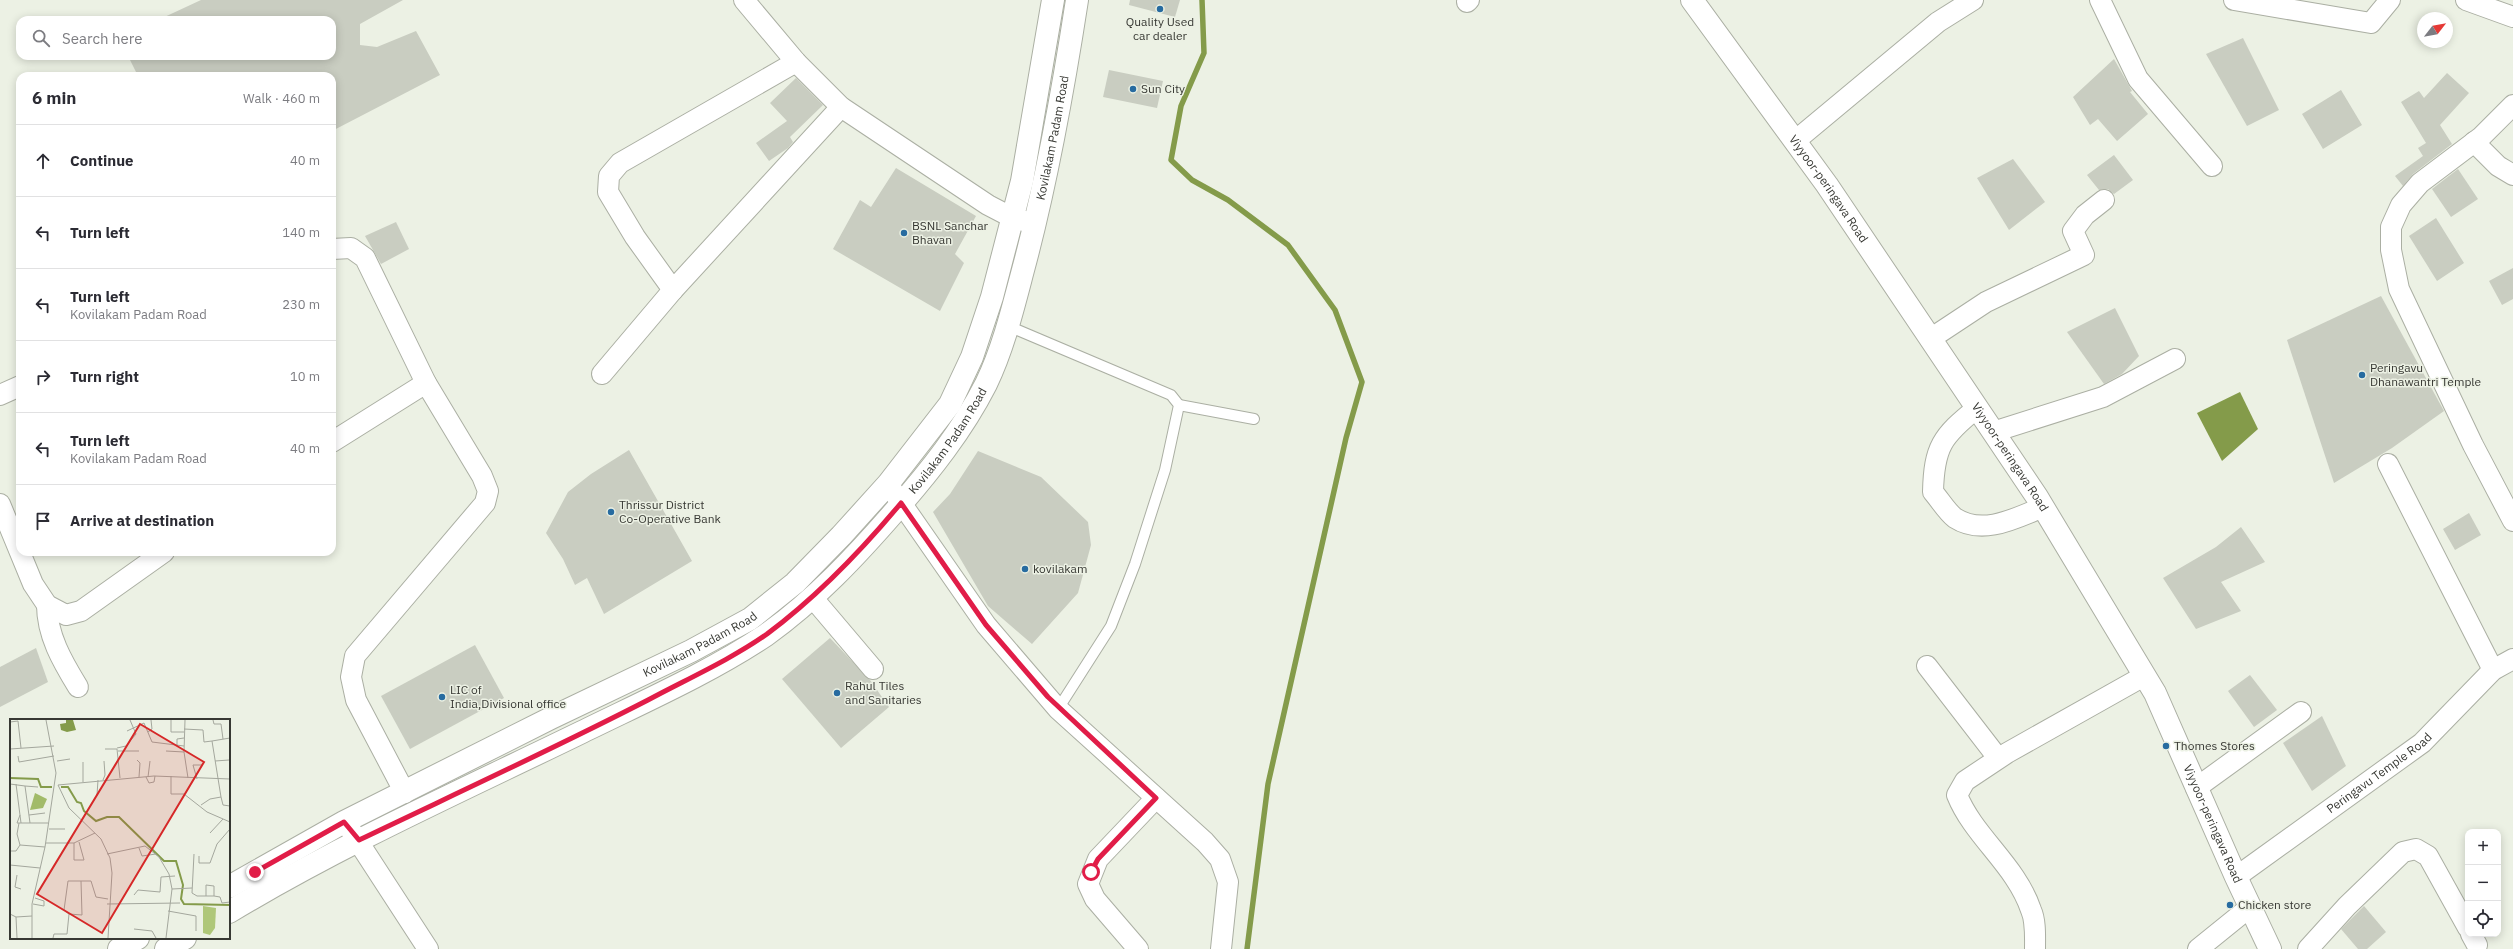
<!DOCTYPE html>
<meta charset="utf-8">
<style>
:root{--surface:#fff;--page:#f2f2f3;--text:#2b2b33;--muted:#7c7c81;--line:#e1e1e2}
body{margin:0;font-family:"IBM Plex Sans",sans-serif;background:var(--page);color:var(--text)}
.controls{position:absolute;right:12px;bottom:12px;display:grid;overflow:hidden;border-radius:8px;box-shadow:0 2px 10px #0003}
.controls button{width:36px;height:36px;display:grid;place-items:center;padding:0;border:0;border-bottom:1px solid var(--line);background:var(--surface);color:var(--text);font:20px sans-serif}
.compass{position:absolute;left:2417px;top:12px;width:36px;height:36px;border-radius:50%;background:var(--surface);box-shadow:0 2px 10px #0003;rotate:59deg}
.stop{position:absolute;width:12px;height:12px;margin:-9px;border:3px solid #e11d48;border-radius:50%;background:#fff}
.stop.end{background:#e11d48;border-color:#fff;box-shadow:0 1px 4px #0008}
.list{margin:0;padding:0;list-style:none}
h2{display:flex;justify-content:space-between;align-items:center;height:52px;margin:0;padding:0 16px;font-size:17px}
h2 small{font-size:13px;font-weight:400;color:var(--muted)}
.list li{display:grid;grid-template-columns:26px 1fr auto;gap:12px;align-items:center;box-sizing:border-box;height:72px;padding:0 16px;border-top:1px solid var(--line)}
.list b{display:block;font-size:15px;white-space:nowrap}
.list p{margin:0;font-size:13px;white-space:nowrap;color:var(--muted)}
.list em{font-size:13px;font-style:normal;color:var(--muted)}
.icon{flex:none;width:22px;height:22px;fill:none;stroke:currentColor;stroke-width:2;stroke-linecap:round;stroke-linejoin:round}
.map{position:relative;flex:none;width:2513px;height:949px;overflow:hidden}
.search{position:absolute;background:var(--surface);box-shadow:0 2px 10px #0003;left:16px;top:16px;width:320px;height:44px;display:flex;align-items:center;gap:10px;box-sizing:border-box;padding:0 14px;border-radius:12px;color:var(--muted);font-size:15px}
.panel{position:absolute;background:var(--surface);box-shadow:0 2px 10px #0003;left:16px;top:72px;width:320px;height:484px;border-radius:12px}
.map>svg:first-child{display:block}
.water{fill:#849b4a}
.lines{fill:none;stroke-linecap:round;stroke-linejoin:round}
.stream{stroke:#849b4a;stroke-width:5.5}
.building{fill:#c9cdc1}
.lane-casing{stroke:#abafa3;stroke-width:12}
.street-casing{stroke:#abafa3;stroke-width:22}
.secondary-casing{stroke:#abafa3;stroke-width:24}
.lane{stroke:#fff;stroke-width:10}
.street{stroke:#fff;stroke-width:20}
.secondary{stroke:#fff;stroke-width:22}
.route{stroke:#e11d48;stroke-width:5}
.poi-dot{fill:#276ba0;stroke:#ecf1e4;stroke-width:1.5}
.labels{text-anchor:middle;stroke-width:3;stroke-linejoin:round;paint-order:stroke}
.poi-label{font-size:12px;fill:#373833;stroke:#ecf1e4;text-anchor:start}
.street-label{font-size:12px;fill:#373833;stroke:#ecf1e4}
.inset-river{fill:none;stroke:#849b4a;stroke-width:2}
.inset-road{fill:none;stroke:#a4a79d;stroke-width:1}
.view{fill:#d62828;fill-opacity:0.15;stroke:#d62828;stroke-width:2}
.inset-edge{fill:none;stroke:#373833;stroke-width:2}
</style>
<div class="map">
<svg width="2513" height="949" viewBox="0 0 2513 949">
<rect width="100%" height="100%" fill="#ecf1e4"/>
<polygon class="water" points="2240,392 2258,429 2222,461 2197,413"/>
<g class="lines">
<polyline class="stream" points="1202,0 1204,53 1181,106 1171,160 1192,180 1228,200 1288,245 1335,310 1362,382 1346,438 1268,784 1247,949"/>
</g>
<g class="building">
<polygon points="201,0 403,0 360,24 360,45 377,47 416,31 440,75 332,131 332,76 138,76 128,56 332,56 332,20 158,20"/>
<polygon points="1130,0 1180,0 1175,17 1129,5"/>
<polygon points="2243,38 2279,110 2247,126 2206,54"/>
<polygon points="2114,59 2132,91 2130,92 2148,114 2117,141 2098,119 2090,125 2073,97"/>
<polygon points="1109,70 1163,81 1157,108 1103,97"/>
<polygon points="2447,73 2469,93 2440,125 2452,144 2413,174 2403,186 2395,176 2423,156 2418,148 2426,143 2401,102 2419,91 2424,98"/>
<polygon points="796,78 823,105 790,137 793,142 788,148 769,161 756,143 787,121 770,103"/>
<polygon points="2341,90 2362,125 2323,149 2302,114"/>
<polygon points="2114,155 2133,180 2114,194 2108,189 2099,190 2087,175"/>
<polygon points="2013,159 2045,202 2009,230 1977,178"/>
<polygon points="896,168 976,216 955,254 964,263 940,311 833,249 860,200 871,207"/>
<polygon points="2458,169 2478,199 2451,217 2432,189"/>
<polygon points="2436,218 2464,263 2437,281 2409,236"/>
<polygon points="396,222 409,249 381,264 365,236"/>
<polygon points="2513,268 2513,299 2502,305 2489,281"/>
<polygon points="2381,296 2444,411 2392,448 2334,483 2287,340"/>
<polygon points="2115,308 2139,356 2122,374 2104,384 2067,332"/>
<polygon points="629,450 692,561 604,614 587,578 575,585 563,559 546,533 568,492 591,474"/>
<polygon points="978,451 1041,477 1088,522 1091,545 1078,593 1032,644 988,606 933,512 950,494"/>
<polygon points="2469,513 2481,535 2455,550 2443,529"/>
<polygon points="2241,527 2265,562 2221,582 2241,611 2196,629 2163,578 2216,547"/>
<polygon points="830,638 870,680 889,707 841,748 782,679"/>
<polygon points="475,645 504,698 410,749 381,696"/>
<polygon points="36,648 48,682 0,707 0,667"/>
<polygon points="2250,675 2277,710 2254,727 2228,691"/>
<polygon points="2322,716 2346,766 2312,791 2283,743"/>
<polygon points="2364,906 2386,932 2367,949 2358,949 2341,929"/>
</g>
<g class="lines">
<g class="lane-casing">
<g id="lane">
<polyline points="1008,326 1171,395 1179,405 1165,470 1135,564 1111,626 1058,709"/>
<polyline points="1179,405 1254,419"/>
</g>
</g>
<g class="street-casing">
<g id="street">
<polyline points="744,0 796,62 841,107 988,205 1013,218 1028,222"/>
<polyline points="2100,0 2138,79 2212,166"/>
<polyline points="2234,0 2371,23 2390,0"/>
<polyline points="2466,0 2513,17"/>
<polyline points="1467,2 1469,0"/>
<polyline points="796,62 620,163 609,176 608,192 635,237 673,290 841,107"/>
<polyline points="2513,105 2481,137 2420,183 2401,205 2391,227 2391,250 2399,289 2473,445 2513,521"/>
<polyline points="1795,141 1938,22 1973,0"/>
<polyline points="2474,142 2498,166 2513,175"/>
<polyline points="332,249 351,248 365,258 426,383"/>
<polyline points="1930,339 1986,302 2084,255 2073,231 2085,215 2104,200"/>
<polyline points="602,374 673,290"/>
<polyline points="0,395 20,386"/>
<path d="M1977,408C1942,436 1934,447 1933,492C1940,500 1947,512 1955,518C1983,536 2016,518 2043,507"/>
<polyline points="1993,432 2103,397 2175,359"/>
<polyline points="332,442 426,383 482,476 488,491 485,503 355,656 351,677 356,700 405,793"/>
<polyline points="2388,464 2493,670"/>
<polyline points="888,484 986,625 1058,709 1205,842 1220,859 1228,882 1221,949"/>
<polyline points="0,504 33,584 47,605 66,615 81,611 164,552"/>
<polyline points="812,597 873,669"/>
<path d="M47,605C47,635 62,661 78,687"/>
<polyline points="1927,666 1998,758"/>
<polyline points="2196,788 2301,712"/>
<polyline points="350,829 428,949"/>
<path id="s1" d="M2236,877L2422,743L2493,670L2513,659"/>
<polyline points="2471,934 2477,945"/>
<polyline points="1138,949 1095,899 1088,884 1098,859 1156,798"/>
<path d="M2035,949C2035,937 2036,921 2031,910C2016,865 1974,837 1957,795L1965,781L2007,753L2144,676"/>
<polyline points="2198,949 2250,907"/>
<polyline points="2308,949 2347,906 2403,852 2416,849 2428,856 2468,928"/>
</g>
</g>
<g class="secondary-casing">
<g id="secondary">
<path id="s2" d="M1692,0L1827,185L2037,497L2155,693L2236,877L2270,949"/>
<path id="s3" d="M229,887L344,822L551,718L691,651L750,619L795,583L841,536L888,484L950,404L972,357L992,297L1022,181L1053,0"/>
<path id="s4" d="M229,912C342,844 463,790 582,732C643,702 709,673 766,635C815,600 857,555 896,510C930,471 962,431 986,384C1003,349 1013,308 1023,270C1047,181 1063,91 1077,0"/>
<polyline points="119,949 138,938"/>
<polyline points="166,949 185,938"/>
</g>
</g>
<use href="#lane" class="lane"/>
<use href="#street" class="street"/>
<use href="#secondary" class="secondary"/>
</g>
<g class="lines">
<path class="route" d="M255,872L344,822L359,840C455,794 553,749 648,700C687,679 730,660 767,634C818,596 861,551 901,503L986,625L1048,697L1156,798L1098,859L1091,872"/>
</g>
<g class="poi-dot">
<circle cx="1160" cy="9" r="4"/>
<circle cx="1133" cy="89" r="4"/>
<circle cx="904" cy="233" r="4"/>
<circle cx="2362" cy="375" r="4"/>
<circle cx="611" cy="512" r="4"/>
<circle cx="1025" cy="569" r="4"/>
<circle cx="837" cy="693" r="4"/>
<circle cx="442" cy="697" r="4"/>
<circle cx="2166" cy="746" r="4"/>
<circle cx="2230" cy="905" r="4"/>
</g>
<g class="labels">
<g class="poi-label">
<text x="1160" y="26" text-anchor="middle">Quality Used<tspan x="1160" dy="14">car dealer</tspan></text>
<text x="1141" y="93">Sun City</text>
<text x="912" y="230">BSNL Sanchar<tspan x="912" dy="14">Bhavan</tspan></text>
<text x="2370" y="372">Peringavu<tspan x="2370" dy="14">Dhanawantri Temple</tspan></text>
<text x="619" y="509">Thrissur District<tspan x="619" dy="14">Co-Operative Bank</tspan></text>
<text x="1033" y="573">kovilakam</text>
<text x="845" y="690">Rahul Tiles<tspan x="845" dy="14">and Sanitaries</tspan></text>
<text x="450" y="694">LIC of<tspan x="450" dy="14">India,Divisional office</tspan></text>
<text x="2174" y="750">Thomes Stores</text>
<text x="2238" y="909">Chicken store</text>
</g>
<g class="street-label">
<text dy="4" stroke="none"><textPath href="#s4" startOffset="1196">Kovilakam Padam Road</textPath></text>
<text dy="4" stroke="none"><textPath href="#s2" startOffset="233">Viyyoor-peringava Road</textPath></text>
<text dy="4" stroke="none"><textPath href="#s4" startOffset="872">Kovilakam Padam Road</textPath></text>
<text dy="4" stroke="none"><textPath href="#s2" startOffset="557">Viyyoor-peringava Road</textPath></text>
<text dy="4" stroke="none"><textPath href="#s3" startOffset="530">Kovilakam Padam Road</textPath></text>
<text dy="4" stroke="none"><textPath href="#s1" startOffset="177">Peringavu Temple Road</textPath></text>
<text dy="4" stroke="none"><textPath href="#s2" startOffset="977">Viyyoor-peringava Road</textPath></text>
</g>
</g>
<g transform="translate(10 719)">
<rect width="220" height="220" fill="#ecf1e4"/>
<path d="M193,187L206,189L205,209L200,216L193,214Z" fill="#afc779"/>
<path d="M25,74L37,80L33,89L20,91Z" fill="#a2bb69"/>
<path d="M56,1H63L66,11L57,13L51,11L50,5L56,4Z" fill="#849b4a"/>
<path class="inset-river" d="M0,59L28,60L31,68H42M51,68H58L67,83L71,84L74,92L86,102L97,98H109L154,142H166L173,166L171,180L174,185L220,186"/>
<path class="inset-road" d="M161,1V13H174M175,1L174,33L178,59M203,1L204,5H211L213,20M0,3L8,2L11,29M174,10L193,11L194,23L202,22M117,12L134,4L142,23L174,27M138,13L142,10L141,1M167,26V20L174,19M107,29L116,27L126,15L120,1M0,30L44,27M95,30H107L110,59M108,32H129M156,32L174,33M8,37L9,43L44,37M127,41L130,44L129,58M47,42L60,40M205,42L219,41M73,43V63M161,57V75H174L197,93L220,103M136,58L139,64L144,63L145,57M138,58L140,42M187,60L183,46H192M93,61L95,56L94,42M0,65L15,67L20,104M6,65L11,104M48,66L144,57L220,60M48,66L59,89L91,120L100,139L102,154L98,219M15,67L28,68M87,76L88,61M211,78L202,22L220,19M191,86L200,80L211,78L213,86L220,87M10,96L7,104H38M19,96L35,94M9,104L7,115L10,126L35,128M39,110H55M200,114L213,100M36,124H64L85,114M64,124V141H74L69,123M129,129L132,137L146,135M1,132H6L10,126M97,135L135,127L149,138L159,155L162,170L156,219M184,135L182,174L187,177H204V167L196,166V177M189,137V144H200L207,125L220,110M0,146L30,149M7,156L5,168L11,170M162,170L182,169M124,176L128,171L150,173L151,158L165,157M204,177L210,178L212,184L220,183M23,185L34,187V182L25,179M97,185L170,184M158,192L186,197V212M0,195L6,198L22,197M59,195L54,191L58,162H71M6,198L7,219M124,210L142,212L146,219M22,219V185L35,128L46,54L36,1M43,219L44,215H57L59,195L72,196L71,162H81L86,178L98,180"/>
<path class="view" d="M130,5L194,43L92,214L27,175Z"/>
<rect width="220" height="220" class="inset-edge"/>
</g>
</svg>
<div class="controls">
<button>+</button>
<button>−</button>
<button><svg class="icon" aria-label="locate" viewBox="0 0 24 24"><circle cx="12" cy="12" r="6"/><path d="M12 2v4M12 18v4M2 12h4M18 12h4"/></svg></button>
</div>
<svg class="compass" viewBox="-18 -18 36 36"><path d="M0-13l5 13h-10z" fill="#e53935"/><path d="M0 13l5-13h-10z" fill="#7c7c81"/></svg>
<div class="stop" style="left:1091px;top:872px"></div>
<div class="stop end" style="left:255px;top:872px"></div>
<div class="search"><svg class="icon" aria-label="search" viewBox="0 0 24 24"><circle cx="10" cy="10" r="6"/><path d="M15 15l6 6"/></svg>Search here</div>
<section class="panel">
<h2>6 min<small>Walk · 460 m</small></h2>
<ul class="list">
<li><svg class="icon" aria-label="ahead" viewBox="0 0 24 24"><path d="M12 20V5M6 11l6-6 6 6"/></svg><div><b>Continue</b></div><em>40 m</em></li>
<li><svg class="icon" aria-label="left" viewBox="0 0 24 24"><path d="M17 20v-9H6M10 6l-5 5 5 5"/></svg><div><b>Turn left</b></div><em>140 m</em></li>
<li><svg class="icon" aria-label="left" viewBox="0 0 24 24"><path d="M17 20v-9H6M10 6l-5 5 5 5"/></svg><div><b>Turn left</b><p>Kovilakam Padam Road</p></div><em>230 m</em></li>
<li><svg class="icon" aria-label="right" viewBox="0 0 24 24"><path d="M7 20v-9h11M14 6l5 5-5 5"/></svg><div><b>Turn right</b></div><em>10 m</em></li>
<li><svg class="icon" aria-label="left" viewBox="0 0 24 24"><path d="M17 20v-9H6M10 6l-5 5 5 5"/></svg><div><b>Turn left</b><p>Kovilakam Padam Road</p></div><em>40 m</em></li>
<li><svg class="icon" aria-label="arrive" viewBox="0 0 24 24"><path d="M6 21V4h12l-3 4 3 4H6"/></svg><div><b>Arrive at destination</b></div></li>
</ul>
</section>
</div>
